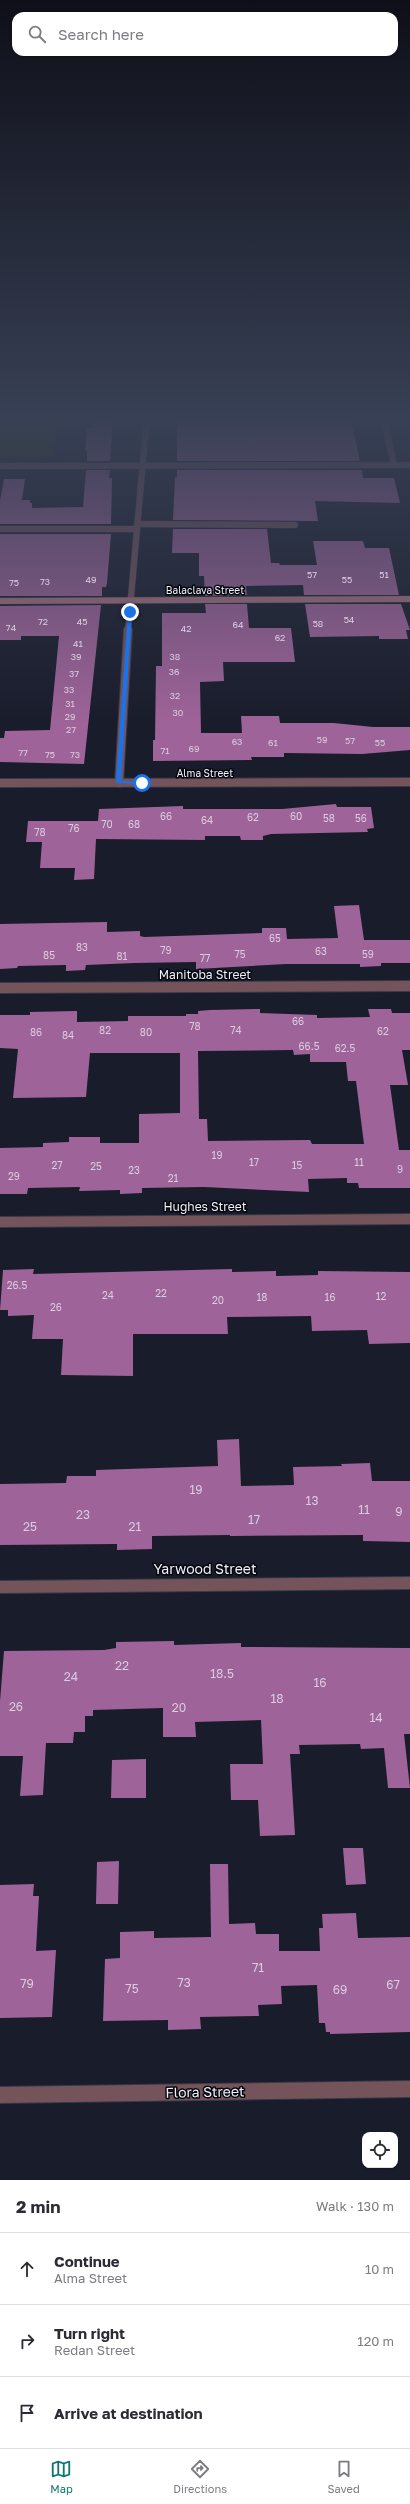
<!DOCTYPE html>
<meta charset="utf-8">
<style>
:root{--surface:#fff;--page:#f7f7f7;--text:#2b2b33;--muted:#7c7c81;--line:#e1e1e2;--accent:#0f766e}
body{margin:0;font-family:"Golos Text",sans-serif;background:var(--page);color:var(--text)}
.controls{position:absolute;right:12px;bottom:12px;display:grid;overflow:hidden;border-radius:8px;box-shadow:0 1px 3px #0004}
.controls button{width:36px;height:36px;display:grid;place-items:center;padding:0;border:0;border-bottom:1px solid var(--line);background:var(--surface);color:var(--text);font:20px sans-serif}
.stop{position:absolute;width:12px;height:12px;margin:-9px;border:3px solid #1a73e8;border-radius:50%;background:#fff}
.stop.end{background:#1a73e8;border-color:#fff;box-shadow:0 1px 4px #0008}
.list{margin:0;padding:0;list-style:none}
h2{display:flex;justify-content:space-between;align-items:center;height:52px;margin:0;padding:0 16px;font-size:17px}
h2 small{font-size:13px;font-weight:400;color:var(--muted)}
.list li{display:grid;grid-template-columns:26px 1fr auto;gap:12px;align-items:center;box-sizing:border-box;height:72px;padding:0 16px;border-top:1px solid var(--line)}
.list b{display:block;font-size:15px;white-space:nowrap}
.list p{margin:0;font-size:13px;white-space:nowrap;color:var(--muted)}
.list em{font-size:13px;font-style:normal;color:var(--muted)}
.icon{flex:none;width:22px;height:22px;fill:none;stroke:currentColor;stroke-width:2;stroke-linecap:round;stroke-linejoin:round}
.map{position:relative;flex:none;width:410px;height:2180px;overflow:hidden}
.search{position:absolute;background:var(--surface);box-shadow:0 1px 3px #0004;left:12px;right:12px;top:12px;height:44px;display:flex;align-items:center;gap:10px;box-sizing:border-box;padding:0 14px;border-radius:12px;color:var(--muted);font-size:15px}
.sheet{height:268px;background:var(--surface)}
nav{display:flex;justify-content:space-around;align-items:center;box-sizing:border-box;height:56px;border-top:1px solid var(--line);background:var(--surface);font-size:11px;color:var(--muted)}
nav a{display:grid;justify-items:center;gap:2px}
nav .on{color:var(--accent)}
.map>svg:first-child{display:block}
.green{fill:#243204}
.building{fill:#9e6398;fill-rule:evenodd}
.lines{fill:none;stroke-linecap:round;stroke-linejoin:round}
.street-far4-casing{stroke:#373a48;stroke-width:7}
.street-far3-casing{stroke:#373a48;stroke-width:10}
.street-far2-casing{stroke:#373a48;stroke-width:12}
.street-far1-casing{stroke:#373a48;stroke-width:14}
.street-casing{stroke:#373a48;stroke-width:18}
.secondary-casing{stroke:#373a48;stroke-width:7}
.street-far4{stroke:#75535b;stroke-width:6}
.street-far3{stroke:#75535b;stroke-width:8}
.street-far2{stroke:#75535b;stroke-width:10}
.street-far1{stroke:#75535b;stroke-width:12}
.street{stroke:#75535b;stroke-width:16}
.secondary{stroke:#a8717f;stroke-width:6}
.route{fill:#1a73e8}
.labels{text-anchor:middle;stroke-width:3;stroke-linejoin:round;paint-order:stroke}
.far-number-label{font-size:9px;fill:#dacde2}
.far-street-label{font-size:10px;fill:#eef0fb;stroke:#06070d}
.number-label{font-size:10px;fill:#dacde2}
.street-label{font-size:12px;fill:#eef0fb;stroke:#06070d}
.near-number-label{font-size:12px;fill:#dacde2}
.near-street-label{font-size:14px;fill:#eef0fb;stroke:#06070d}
</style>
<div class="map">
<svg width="410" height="2180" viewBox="0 0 410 2180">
<rect width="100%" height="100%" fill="#191c2b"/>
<polygon class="green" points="0,416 58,416 54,456 0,457"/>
<g class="building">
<polygon points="350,416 360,461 177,461 177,417"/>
<polygon points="94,417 113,417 110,461 87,461 87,451 85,451 87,428 93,428"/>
<polygon points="86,470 110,470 109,478 112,478 111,524 0,524 0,501 4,479 25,479 22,500 30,500 30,503 32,503 32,508 83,507"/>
<polygon points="177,470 362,470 363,478 394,478 400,503 315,501 318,521 173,520 175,477 177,477"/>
<polygon points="173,529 267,529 271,563 279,563 280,565 317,565 313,541 363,541 365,548 389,548 399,595 304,595 303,585 246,586 247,595 205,596 204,576 199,576 199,553 172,553"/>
<polygon points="0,534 111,534 107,583 106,587 102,587 102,596 0,596"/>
<polygon points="205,604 247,604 249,628 291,628 295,662 223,662 224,681 200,682 201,733 242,733 241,716 279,716 280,723 334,723 373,727 410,727 410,750 362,754 284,753 284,757 251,757 252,760 153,761 153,740 155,740 156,666 162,666 162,613 206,613"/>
<polygon points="305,604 401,604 410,630 406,630 408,639 379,639 379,636 310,637"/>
<polygon points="101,605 84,764 0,762 0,738 4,738 5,731 50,730 59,636 21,636 21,640 0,640 0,606"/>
<polygon points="336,804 337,807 371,807 374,828 367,829 368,832 271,834 263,836 263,840 241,840 240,836 205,836 205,840 96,839 94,879 74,880 75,868 40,868 42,842 26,842 28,821 98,821 99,809 183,806 183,809 282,809"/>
<polygon points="359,905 364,940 410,940 410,963 381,963 381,966 360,967 360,964 286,964 196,969 196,962 135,963 86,965 85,970 66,971 66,965 18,966 17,968 0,969 0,924 107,922 107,932 140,931 140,936 144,937 262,933 262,928 286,928 287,939 338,938 334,906"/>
<path d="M260,1009V1013L317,1015V1018L370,1017L368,1009H391L392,1013H410V1050H402L408,1085H390L399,1150H410V1188H359L358,1183H347V1178L308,1179L309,1192L204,1187L142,1188V1193L120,1194V1190L79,1191L80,1187L28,1188L27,1194H0V1148L43,1147V1143L69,1142V1137H100V1143H139V1114L180,1113V1053H90L86,1097L13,1098L18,1049L0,1048V1015H30V1012L77,1011V1022L128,1021V1016H186V1014H198V1011L210,1010ZM293,1050L294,1055L310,1054V1062H346L348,1081H356L364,1144H312L310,1140L208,1141L207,1119H199L198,1051Z"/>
<polygon points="34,1269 33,1274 232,1269 232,1272 276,1271 276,1276 318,1275 318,1271 410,1272 410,1343 369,1344 367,1330 312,1331 311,1316 227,1317 228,1334 133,1334 133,1376 61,1375 63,1339 32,1339 34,1315 8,1316 8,1310 0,1310 3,1270"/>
<polygon points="239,1439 241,1486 294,1485 293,1467 342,1466 341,1464 370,1463 372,1481 410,1481 410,1542 363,1541 363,1535 230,1536 230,1535 152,1536 152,1549 117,1550 117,1544 0,1545 0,1484 66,1483 67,1476 96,1476 96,1470 218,1466 217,1440"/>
<polygon points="174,1641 174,1645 241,1643 241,1647 410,1648 410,1734 404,1734 410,1788 388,1788 384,1748 361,1749 360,1744 299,1745 300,1754 290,1754 295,1835 260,1836 258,1800 231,1800 230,1764 263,1764 261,1720 195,1722 196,1737 163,1737 163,1708 93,1710 93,1716 85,1716 85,1732 74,1732 73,1743 46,1743 43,1795 20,1796 23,1756 0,1756 0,1701 4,1651 104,1650 116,1648 116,1642"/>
<polygon points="146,1759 146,1798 111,1798 112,1760"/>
<polygon points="343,1848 363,1848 366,1884 346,1885"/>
<polygon points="119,1861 118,1904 96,1904 97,1862"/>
<polygon points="210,1864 228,1864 229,1924 255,1923 256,1934 279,1934 279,1951 320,1951 319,1928 323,1928 322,1914 356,1913 358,1938 410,1937 410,2032 330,2034 330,2032 326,2032 325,2023 319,2023 317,1985 281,1986 282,2004 258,2005 259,2016 200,2017 201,2029 168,2030 168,2020 103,2021 105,1959 120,1958 120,1932 154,1931 154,1938 211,1937"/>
<polygon points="34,1884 33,1896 39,1896 36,1951 56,1950 52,2017 0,2018 0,1885"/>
</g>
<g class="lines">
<g class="street-far4-casing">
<g id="street-far4">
<polyline points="383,416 394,465"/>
<polyline points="0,466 410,465"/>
<polyline points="137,524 295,525"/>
<polyline points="0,529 136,529"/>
<polyline points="128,631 147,416"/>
</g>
</g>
<g class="street-far3-casing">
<g id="street-far3">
<polyline points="0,783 410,782"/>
<polyline points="119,783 128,630"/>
</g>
</g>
<g class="street-far2-casing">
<g id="street-far2">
<polyline points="0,988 410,986"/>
<polyline points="0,1222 410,1219"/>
</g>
</g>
<g class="street-far1-casing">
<polyline id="street-far1" points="0,1587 410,1583"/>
</g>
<g class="street-casing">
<polyline id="street" points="0,2095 410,2089"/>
</g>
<g class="secondary-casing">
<polyline id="secondary" points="0,601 410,599"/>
</g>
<use href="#street-far4" class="street-far4"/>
<use href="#street-far3" class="street-far3"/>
<use href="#street-far2" class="street-far2"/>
<use href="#street-far1" class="street-far1"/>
<use href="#street" class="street"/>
<use href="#secondary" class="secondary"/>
</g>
<linearGradient id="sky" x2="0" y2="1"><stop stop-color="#0e0f18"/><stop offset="0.58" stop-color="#384055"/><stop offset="1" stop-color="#384055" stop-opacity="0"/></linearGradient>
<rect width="410" height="722" fill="url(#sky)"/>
<polygon class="route" points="128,611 132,612 121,781 144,782 142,784 116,783"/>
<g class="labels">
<g class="far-number-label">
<text x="312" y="578">57</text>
<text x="384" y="578">51</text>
<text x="91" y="583">49</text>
<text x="347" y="583">55</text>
<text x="45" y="585">73</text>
<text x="14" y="586">75</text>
<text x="349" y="623">54</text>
<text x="43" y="625">72</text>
<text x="82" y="625">45</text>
<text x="318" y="627">58</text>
<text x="238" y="628">64</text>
<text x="11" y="631">74</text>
<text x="186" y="632">42</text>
<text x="280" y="641">62</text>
<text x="78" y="647">41</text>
<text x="76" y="660">39</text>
<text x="175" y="660">38</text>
<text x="174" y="675">36</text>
<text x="74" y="677">37</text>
<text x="69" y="693">33</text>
<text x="175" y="699">32</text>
<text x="70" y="707">31</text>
<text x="178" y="716">30</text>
<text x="70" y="720">29</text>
<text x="71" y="733">27</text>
<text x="322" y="743">59</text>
<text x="350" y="744">57</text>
<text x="237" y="745">63</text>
<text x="273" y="746">61</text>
<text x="380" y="746">55</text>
<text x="194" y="752">69</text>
<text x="165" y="754">71</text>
<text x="23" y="756">77</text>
<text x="50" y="758">75</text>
<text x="75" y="758">73</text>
</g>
<g class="far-street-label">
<text x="205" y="594">Balaclava Street</text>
<text x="205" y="777">Alma Street</text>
</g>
<g class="number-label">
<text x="166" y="820">66</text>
<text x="296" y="820">60</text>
<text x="253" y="821">62</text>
<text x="329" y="822">58</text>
<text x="361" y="822">56</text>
<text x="207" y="824">64</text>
<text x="107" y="828">70</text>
<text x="134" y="828">68</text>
<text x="74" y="832">76</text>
<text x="40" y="836">78</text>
<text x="275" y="942">65</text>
<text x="82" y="951">83</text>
<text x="166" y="954">79</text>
<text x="321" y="955">63</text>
<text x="240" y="958">75</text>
<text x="368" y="958">59</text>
<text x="49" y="959">85</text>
<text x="122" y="960">81</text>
<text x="205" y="962">77</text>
<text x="298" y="1025">66</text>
<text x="195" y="1030">78</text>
<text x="105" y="1034">82</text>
<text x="236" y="1034">74</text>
<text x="383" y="1035">62</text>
<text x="36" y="1036">86</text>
<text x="146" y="1036">80</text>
<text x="68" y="1039">84</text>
<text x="309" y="1050">66.5</text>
<text x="345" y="1052">62.5</text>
<text x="217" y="1159">19</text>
<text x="254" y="1166">17</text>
<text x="359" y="1166">11</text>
<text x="57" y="1169">27</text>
<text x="297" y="1169">15</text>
<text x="96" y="1170">25</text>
<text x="400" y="1173">9</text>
<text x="134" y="1174">23</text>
<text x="14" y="1180">29</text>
<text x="173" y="1182">21</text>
<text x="17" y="1289">26.5</text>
<text x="161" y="1297">22</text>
<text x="108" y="1299">24</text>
<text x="381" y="1300">12</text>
<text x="262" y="1301">18</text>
<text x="330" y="1301">16</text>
<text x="218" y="1304">20</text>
<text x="56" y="1311">26</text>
</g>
<g class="street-label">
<text x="205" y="979">Manitoba Street</text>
<text x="205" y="1211">Hughes Street</text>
</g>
<g class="near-number-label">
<text x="196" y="1494">19</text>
<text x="312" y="1505">13</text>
<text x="364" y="1514">11</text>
<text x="399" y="1516">9</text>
<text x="83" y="1519">23</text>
<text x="254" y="1524">17</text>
<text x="30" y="1531">25</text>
<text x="135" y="1531">21</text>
<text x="122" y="1670">22</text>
<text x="222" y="1678">18.5</text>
<text x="71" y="1681">24</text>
<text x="320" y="1687">16</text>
<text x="277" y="1703">18</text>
<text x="16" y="1711">26</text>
<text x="179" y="1712">20</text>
<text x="376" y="1722">14</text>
<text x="258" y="1972">71</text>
<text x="184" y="1987">73</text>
<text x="27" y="1988">79</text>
<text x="393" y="1989">67</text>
<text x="132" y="1993">75</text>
<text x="340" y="1994">69</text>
</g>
<g class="near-street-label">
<text x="205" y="1574">Yarwood Street</text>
<text transform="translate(205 2092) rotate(-1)" y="5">Flora Street</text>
</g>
</g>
</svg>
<div class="controls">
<button><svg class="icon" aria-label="locate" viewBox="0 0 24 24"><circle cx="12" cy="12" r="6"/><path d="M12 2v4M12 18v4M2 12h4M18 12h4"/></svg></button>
</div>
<div class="stop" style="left:142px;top:783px"></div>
<div class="stop end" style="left:130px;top:612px"></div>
<div class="search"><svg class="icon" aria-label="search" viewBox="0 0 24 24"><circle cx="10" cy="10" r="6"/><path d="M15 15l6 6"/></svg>Search here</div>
</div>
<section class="sheet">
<h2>2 min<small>Walk · 130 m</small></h2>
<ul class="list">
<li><svg class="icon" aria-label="ahead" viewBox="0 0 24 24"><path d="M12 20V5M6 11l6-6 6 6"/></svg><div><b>Continue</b><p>Alma Street</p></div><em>10 m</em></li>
<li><svg class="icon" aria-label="right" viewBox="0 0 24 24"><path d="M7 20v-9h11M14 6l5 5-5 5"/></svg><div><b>Turn right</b><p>Redan Street</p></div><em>120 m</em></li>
<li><svg class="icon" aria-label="arrive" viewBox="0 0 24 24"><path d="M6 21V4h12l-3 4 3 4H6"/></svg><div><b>Arrive at destination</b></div></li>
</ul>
</section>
<nav>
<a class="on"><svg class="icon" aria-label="map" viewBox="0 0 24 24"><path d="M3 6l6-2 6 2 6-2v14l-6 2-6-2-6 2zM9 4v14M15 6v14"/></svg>Map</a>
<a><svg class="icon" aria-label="directions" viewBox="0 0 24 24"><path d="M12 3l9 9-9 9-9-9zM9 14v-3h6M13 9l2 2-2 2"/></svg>Directions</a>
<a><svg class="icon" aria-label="saved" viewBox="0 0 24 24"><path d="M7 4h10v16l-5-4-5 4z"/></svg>Saved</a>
</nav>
